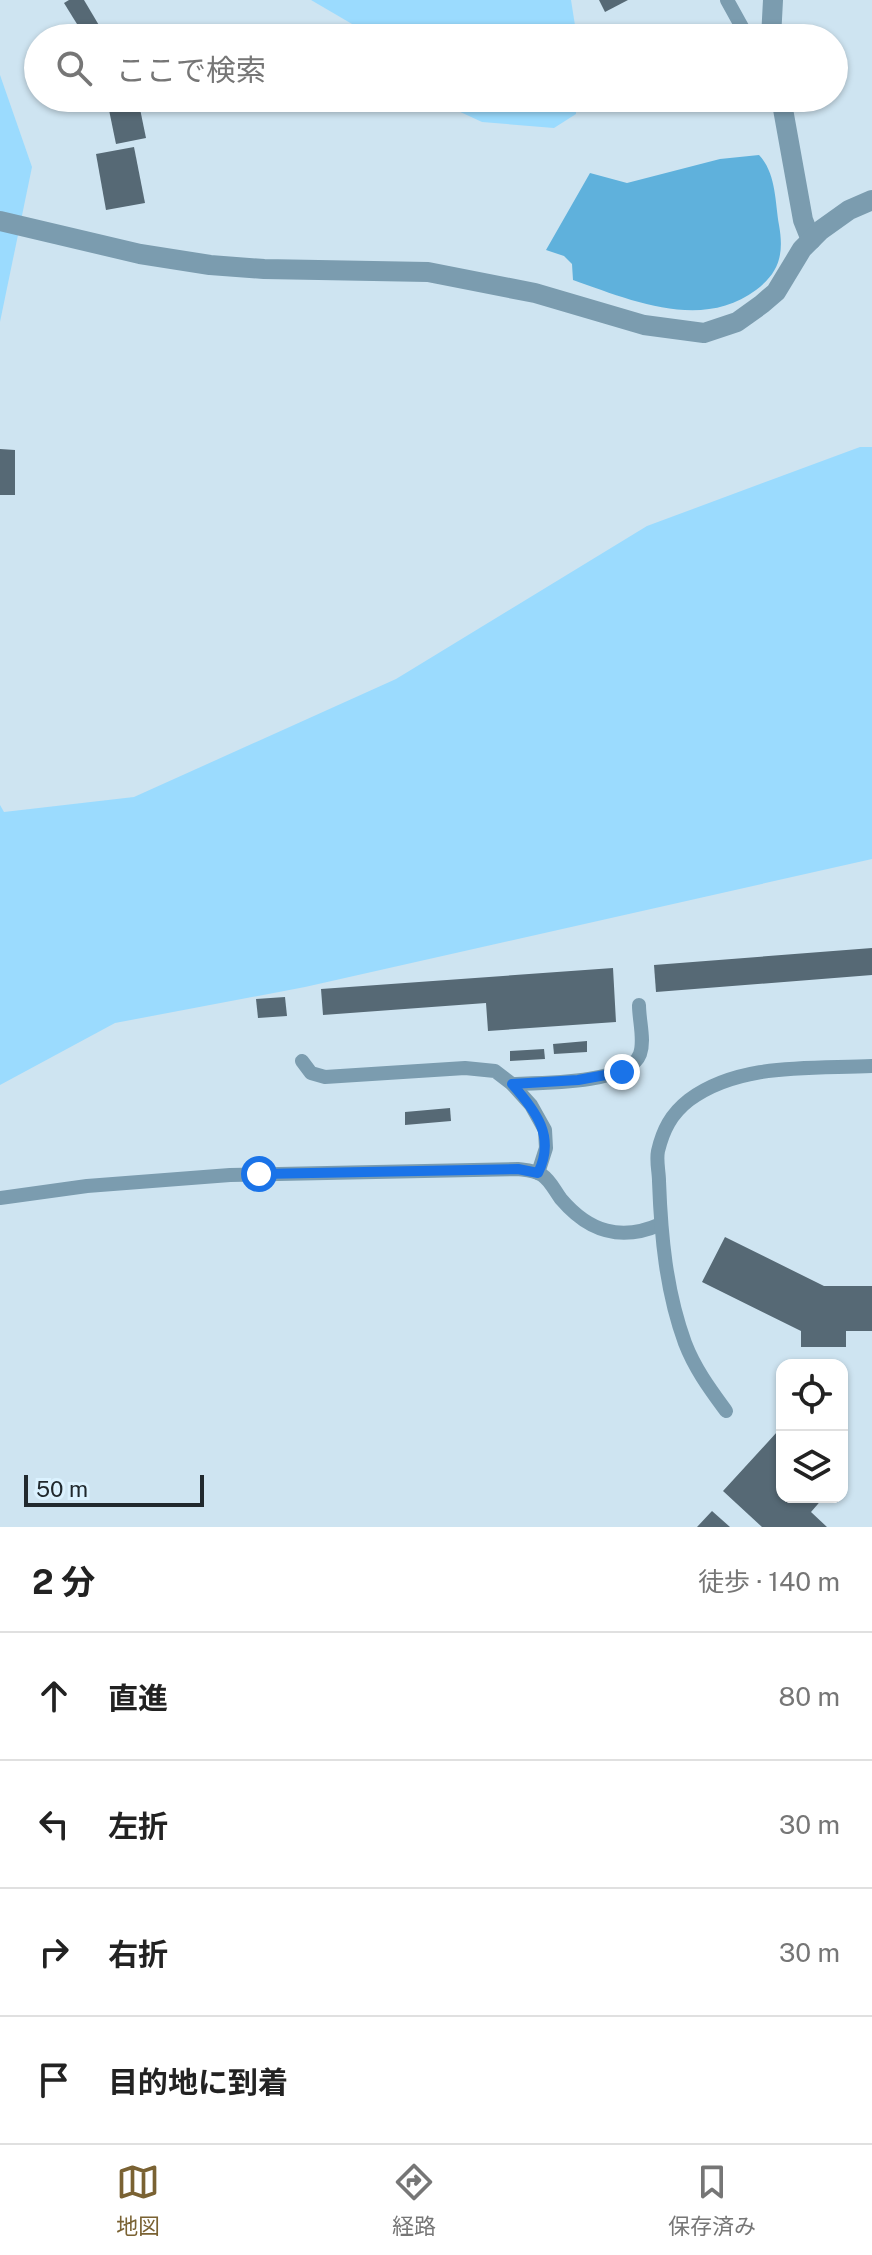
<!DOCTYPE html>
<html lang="ja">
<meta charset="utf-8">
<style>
:root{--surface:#fff;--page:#f6f6f6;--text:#222;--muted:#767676;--line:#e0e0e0;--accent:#7a6233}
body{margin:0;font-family:"Public Sans","Noto Sans JP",sans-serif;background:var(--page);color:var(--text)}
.controls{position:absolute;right:24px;bottom:24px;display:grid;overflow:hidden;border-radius:16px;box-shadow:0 2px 6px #0004}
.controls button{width:72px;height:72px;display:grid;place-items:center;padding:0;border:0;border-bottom:2px solid var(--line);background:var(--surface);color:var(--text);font:40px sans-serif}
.scale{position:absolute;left:24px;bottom:20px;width:180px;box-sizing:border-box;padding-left:8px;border:4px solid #21292e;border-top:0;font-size:22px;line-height:28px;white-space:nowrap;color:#21292e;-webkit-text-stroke:6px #dbf2ff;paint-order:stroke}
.stop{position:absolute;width:24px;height:24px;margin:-18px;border:6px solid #1a73e8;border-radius:50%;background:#fff}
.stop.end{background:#1a73e8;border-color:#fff;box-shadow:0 2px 8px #0008}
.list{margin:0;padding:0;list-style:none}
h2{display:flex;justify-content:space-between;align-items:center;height:104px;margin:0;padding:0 32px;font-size:34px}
h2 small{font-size:26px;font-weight:400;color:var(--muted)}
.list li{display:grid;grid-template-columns:52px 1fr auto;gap:24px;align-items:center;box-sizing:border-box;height:128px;padding:0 32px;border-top:2px solid var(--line)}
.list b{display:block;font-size:30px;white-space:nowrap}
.list em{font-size:26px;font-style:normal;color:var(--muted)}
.icon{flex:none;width:44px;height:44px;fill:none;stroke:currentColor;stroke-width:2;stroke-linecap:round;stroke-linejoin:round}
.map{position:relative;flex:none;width:872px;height:1527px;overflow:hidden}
.search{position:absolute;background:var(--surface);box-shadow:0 2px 6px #0004;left:24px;right:24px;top:24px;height:88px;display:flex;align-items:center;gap:20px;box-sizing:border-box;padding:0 28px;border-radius:44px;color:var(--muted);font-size:30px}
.sheet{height:616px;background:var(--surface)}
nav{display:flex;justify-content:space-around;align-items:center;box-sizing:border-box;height:112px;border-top:2px solid var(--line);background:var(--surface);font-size:22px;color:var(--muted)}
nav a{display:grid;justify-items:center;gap:4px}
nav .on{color:var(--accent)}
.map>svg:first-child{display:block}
.green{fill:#9bdbfe}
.water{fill:#5fb1dc}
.building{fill:#566975}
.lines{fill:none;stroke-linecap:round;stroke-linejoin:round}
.service{stroke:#7b9caf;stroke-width:14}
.minor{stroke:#7b9caf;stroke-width:20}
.route{stroke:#1a73e8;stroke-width:10}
</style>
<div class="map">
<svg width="872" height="1527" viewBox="0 0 872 1527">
<rect width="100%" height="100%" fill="#cee4f1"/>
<g class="green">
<polygon points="311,0 571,0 577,38 376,38"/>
<polygon points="0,75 32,167 0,322"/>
<polygon points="438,98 576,98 576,114 554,128 482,122 443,104"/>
<polygon points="860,447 872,447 872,859 305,987 115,1023 0,1085 0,805 4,812 134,797 396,679 647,526"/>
</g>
<path class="water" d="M759,155C776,173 775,201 779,225C784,253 780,272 756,290C702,331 630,300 573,280L572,264L564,256L546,250L590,173L627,183L720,159Z"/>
<g class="building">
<polygon points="69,0 84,0 100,27 85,37 64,3"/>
<polygon points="599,0 628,0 605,12"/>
<polygon points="108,98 134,98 135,99 109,104"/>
<polygon points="139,104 146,138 116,144 109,110"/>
<polygon points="134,147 145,203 106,210 96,154"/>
<polygon points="0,449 15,450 15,495 0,495"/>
<polygon points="872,948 872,975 656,992 654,965"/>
<polygon points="613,968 616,1022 488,1031 486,1003 323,1015 321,989"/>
<polygon points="285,997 287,1016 258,1018 256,999"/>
<polygon points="587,1041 587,1052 554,1054 553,1044"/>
<polygon points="544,1049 545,1059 510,1061 510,1051"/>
<polygon points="450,1108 451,1121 405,1125 405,1112"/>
<polygon points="725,1237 824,1286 872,1286 872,1331 846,1331 846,1347 801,1347 801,1331 702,1282"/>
<polygon points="777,1432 782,1437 782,1497 824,1497 811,1512 827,1527 762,1527 723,1491"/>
<polygon points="712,1511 730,1527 697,1527"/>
</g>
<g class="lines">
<g class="service">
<polyline points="727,0 748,38"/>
<polyline points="302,1061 311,1073 325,1077 465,1068 495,1071 512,1084 531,1105 545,1130 546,1148 538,1173"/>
<path d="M512,1084C541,1083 629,1084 640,1054C645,1040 639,1021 639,1005"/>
<path d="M0,1198L87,1186L230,1175L518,1169C526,1170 534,1170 542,1175C550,1180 555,1191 561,1199C589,1232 621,1242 661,1224"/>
<path d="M726,1411C710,1389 695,1369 685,1343C666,1291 661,1236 659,1181C659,1172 656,1161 658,1151C663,1130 671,1114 689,1100C740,1062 812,1069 872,1066"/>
</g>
<g class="minor">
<polyline points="771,38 773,0"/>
<polyline points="781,98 803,220 811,240"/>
<polyline points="0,221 140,254 210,265 264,269 428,272 535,293 644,325 704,333 737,322 762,304 776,292 802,249 821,230 849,210 872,200"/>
</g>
</g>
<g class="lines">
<path class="route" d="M259,1174L518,1169L538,1173C556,1137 536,1111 512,1084L578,1080L622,1072"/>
</g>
</svg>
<div class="controls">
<button><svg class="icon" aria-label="locate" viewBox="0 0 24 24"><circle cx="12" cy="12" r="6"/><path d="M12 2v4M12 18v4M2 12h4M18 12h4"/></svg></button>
<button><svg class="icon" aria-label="layers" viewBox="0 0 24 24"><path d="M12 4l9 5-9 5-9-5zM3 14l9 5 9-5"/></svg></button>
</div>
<div class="scale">50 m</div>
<div class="stop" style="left:259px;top:1174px"></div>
<div class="stop end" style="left:622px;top:1072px"></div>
<div class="search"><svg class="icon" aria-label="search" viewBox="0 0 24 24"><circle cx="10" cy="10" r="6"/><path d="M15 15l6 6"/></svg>ここで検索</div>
</div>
<section class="sheet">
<h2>2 分<small>徒歩 · 140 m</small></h2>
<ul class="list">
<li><svg class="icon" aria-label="ahead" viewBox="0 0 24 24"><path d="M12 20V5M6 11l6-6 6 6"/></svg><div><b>直進</b></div><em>80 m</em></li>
<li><svg class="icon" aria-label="left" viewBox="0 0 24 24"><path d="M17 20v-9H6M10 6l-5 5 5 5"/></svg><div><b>左折</b></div><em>30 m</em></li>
<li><svg class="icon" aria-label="right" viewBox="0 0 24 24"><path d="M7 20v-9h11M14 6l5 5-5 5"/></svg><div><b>右折</b></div><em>30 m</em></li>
<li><svg class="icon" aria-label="arrive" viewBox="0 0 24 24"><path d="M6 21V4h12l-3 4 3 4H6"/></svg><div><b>目的地に到着</b></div></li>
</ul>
</section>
<nav>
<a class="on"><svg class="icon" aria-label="map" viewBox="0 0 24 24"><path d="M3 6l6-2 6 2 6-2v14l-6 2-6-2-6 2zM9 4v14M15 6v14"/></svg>地図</a>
<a><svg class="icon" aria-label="directions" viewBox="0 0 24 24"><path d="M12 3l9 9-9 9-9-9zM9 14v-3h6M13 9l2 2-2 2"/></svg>経路</a>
<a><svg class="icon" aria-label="saved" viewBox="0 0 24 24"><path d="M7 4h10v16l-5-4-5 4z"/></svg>保存済み</a>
</nav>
